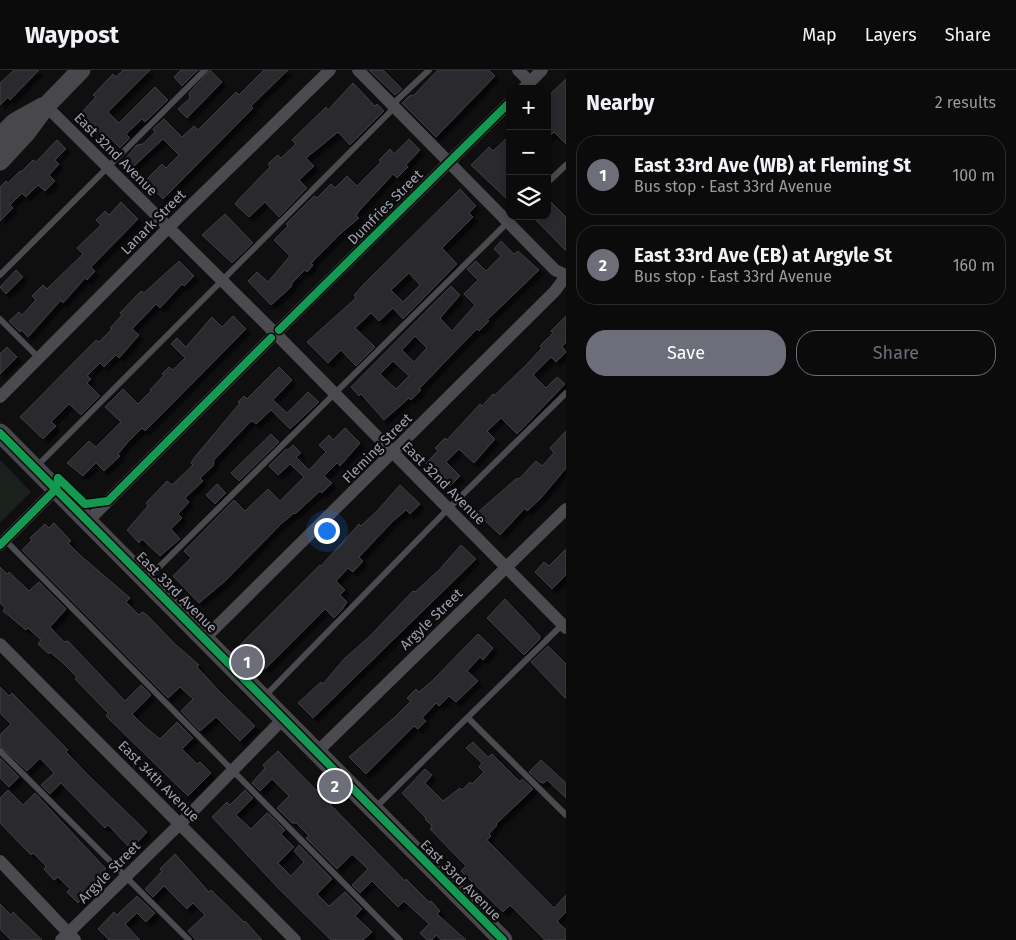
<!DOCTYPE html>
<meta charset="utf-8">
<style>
:root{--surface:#0b0b0c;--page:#19191a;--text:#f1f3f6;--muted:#9a9b9d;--line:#2b2b2d;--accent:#6d6e79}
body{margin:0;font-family:"Fira Sans",sans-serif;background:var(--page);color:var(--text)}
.controls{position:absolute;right:15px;top:15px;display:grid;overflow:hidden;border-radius:10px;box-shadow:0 2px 12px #0003}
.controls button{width:45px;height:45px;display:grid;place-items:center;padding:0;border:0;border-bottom:1px solid var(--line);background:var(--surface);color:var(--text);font:25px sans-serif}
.you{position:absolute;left:326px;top:460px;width:18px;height:18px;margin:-12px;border:4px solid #fff;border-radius:50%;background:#1a73e8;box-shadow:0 0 0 8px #1a73e833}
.badge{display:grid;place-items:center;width:32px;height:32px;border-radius:50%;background:var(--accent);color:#fff;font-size:16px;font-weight:700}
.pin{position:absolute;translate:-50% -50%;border:2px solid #fff;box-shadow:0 1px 5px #0006}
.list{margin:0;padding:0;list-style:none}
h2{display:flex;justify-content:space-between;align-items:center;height:65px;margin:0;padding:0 20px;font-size:21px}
h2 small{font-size:16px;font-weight:400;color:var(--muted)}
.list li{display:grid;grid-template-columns:32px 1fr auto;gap:15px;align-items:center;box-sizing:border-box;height:80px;margin:0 10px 10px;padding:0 10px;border:1px solid var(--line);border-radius:20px}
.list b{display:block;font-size:19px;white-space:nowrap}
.list p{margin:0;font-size:16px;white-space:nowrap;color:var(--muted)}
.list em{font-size:16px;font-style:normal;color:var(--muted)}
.actions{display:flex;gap:10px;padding:15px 20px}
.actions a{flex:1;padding:11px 0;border:1px solid var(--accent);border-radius:20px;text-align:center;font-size:18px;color:var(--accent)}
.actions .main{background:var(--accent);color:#fff}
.icon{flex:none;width:28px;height:28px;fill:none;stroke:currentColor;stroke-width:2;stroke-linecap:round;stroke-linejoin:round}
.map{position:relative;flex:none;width:566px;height:870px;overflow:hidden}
header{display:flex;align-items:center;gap:30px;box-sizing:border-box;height:70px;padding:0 25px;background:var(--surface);border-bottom:1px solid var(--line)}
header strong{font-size:24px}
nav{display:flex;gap:28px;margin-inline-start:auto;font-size:18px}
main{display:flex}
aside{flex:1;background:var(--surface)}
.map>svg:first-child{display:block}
.green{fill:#1a201c}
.building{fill:#2c2c2e;stroke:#3e3f44;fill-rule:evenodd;filter:url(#shadow)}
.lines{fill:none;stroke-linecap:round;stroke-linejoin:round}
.lane{stroke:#4a4a4f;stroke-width:6}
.street{stroke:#4a4a4f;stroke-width:12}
.secondary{stroke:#48484c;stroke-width:19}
.cycleway-casing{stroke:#0b0a0b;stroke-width:11}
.cycleway{stroke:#139951;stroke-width:8}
.labels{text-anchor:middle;stroke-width:4.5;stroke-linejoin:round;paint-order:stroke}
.street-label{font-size:14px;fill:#a0a1b1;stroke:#0b0a0b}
</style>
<header>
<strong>Waypost</strong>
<nav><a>Map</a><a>Layers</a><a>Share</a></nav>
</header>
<main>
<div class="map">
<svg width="566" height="870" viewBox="0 0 566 870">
<defs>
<filter id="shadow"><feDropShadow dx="4.5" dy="4.5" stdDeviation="1" flood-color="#0009"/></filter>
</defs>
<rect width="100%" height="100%" fill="#0f0f10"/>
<polygon class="green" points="0,390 31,422 0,453"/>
<g class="building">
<polygon points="14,0 39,0 10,30 8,27 0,35 0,13"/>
<polygon points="123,0 150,0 108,42 119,53 155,17 168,30 145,52 142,49 126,64 130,68 120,78 106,64 103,67 80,44 96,27 93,25 113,4 116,7"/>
<polygon points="181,0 198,0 182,16 174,7"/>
<polygon points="210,0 222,12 187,48 178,39 190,28 189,23"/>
<polygon points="264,0 288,0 251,36 253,38 163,129 145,111 162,94 166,98 179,85 163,69 133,97 125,89 137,75 143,74 155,62 153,59 164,49 182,67 194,56 198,60 236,22 239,25"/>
<polygon points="369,0 383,0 402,19 395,25"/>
<polygon points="438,0 489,0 495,6 436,67 402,33 409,26 414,25"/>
<polygon points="566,9 566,74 554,62 547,68 547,27"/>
<polygon points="353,13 375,36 377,34 384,41 350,75 338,62 306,88 314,96 299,110 307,118 279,147 265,132 249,147 235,134 240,128 270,97 268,94 271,91 278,85 281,88 296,74 292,70 326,37 328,40"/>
<polygon points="510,65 510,132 471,95 489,77 493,81"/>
<polygon points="409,69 420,80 406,95 408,97 397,108 393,104 359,141 356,146 359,148 340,164 315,189 311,194 313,195 307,202 305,200 292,213 291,217 271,235 248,211 257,202 268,212 290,186 274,170 288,156 286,154 314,126 317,128 331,114 335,118 347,106 357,116 381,92 379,90 390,79 394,84"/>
<polygon points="57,70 66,79 55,90 59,94 49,105 55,111 45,121 38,115 26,127 22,123 10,135 13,138 0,151 0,117 6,111 8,113 20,101 21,102 33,90 36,92"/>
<path d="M460,119L476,136L469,143L473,147L442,178L457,194L403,249L393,238L379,251L371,243L355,258L375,277L356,296L341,280L328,293L307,272L356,228L354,225L365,213ZM409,203L420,215L403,232L391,220Z"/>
<polygon points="547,128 566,147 566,181 532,146 547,146"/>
<polygon points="121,132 138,149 91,197 95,201 87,210 85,208 63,233 61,230 28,267 21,260 20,262 9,251 19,242 22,245 36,230 32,226 43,215 47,219 83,184 77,178 101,155 96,150 105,141 109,145"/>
<polygon points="225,144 253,173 232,193 202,165"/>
<path d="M501,171L514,184L518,181L539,200L487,250L489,251L479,261L477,259L464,272L419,319L421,320L411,330L409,328L384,350L361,324L359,326L351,317L451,216L460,225L440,248L452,261L475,235L464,224L478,210L467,199L476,191L486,201L501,186L494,179ZM415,266L427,278L414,292L402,280ZM393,291L409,306L396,319L380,304Z"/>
<polygon points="179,191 194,206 184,216 182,214 160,238 156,234 132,259 139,265 119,288 116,285 104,297 100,293 87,306 91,309 87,313 100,326 81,345 69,334 51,352 56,356 43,369 20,347 96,270 99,272 112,259 110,258 122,245 120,243 141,221 144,223"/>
<polygon points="16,200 23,207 6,224 0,217"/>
<polygon points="233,246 246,259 145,361 142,358 127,373 118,384 120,386 104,401 96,393 83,406 67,393 89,371 96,377 121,352 105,337 123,319 138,334 151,321 150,320 164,305 162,304 169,297 173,300 185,288 171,274 177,268 186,277 212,247 222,257"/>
<polygon points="566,246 566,273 562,276 566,282 556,292 551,287 533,305 546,318 557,307 565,314 517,364 501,348 487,361 495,369 474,393 459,379 446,392 460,406 450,416 426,393 438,381 435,378 445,368 447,370 480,334 482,336 493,324 495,325 524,297 542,278 540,276 553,263 551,261"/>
<polygon points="7,277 17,287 0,304 0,284"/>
<polygon points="279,297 292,310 273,330 287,343 308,322 319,332 290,359 271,340 256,354 253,351 250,352 214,390 213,396 200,408 203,411 185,428 189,432 178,444 182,448 171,459 180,469 160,486 142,469 139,473 127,460 148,436 146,433 167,411 172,415 193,395 191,393 194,388 240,333 238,332 244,326 247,329"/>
<polygon points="345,358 360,373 340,396 337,393 324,406 332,413 322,423 320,421 295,444 294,443 282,453 225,511 199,533 173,506 191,488 184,481 234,430 245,441 268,419 280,431 304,407 290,394 278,405 269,396 286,379 288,380 293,375 301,383 296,387 309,400 326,382 319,375 329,365 333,370"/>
<polygon points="566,361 566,398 541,428 527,441 525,438 500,465 477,443 517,408 519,409 536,391 542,396 554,383 550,378"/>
<polygon points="271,364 279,372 239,411 231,403"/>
<polygon points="217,414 226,423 215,434 206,425"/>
<polygon points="400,415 420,434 410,444 406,440 393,451 359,487 363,491 353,502 348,498 336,511 345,520 340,525 347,532 342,540 334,548 325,539 265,599 240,575 320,495 321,496 359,454 361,456 378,440"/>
<polygon points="54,453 71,471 68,473 81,486 130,528 126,532 139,545 142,542 147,545 176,575 189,586 199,595 197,597 220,622 255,656 240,671 216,647 200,661 181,641 193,629 180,617 168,628 22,480 32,470 30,468 45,454 49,458"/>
<polygon points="461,475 476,489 313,648 298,633 321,612 323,614 344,589 369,567 413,521 415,522 439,500"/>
<polygon points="566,479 566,505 552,519 535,502 544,492 549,496"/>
<polygon points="0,497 7,504 9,502 29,521 39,512 66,539 50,557 64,572 68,571 125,631 141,615 151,625 132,644 144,656 160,669 177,652 193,668 182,679 197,694 200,692 211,703 188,726 106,646 108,643 75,609 77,607 63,593 50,582 49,584 38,574 41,570 28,558 26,560 3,541 5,538 0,533"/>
<polygon points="505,529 540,566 540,569 524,585 487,548"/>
<polygon points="478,564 493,578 483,590 480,587 467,601 478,611 456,632 449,626 439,636 436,633 422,648 426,651 418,659 414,656 366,704 349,687 396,646 411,631 407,628 416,619 419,622 432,611"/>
<polygon points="548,576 566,594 566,629 531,592"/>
<polygon points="0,617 9,626 12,623 68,680 66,682 89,706 147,762 131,779 108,755 105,758 61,713 50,724 41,715 54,703 40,688 27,701 0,676 0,665 11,654 0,643"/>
<polygon points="473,672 488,687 492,684 520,712 522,709 533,719 496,754 497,755 489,764 491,766 487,770 554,838 566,825 566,842 557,851 566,860 566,870 545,870 510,835 503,842 461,801 466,796 430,759 432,756 425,749 426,748 402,723 425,699 432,705 425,713 443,731 460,718 462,720 470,712 472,714 484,702 479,697 482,693 466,678"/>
<polygon points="278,681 405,811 406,809 429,832 431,831 440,841 437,844 466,870 441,870 436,865 432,870 427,870 420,863 429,854 404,831 398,837 372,811 360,823 352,815 368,799 352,784 337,799 306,768 309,766 296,753 292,753 277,738 289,726 272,709 260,721 252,713 265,698 263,695"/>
<polygon points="0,688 19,707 9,717 0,708"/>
<polygon points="541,690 566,713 566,728 547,710 544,713 540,712 529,702"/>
<polygon points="8,720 23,735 35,723 106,799 91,815 93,817 78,833 67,822 70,819 58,807 54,810 44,799 46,796 33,783 31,785 0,753 0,728"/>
<polygon points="245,720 253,728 236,745 251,759 267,743 270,745 285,760 281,764 294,777 278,793 291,806 304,792 294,781 299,775 332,809 317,824 329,836 345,822 362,839 355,846 372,862 363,870 331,870 279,819 212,747 227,732 230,735"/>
<polygon points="175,784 209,822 211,820 244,852 245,851 262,870 196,870 188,861 205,845 193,833 187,839 164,816 153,827 145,819 162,801 160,799"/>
<polygon points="137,826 155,843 146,852 137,843 125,854 140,870 109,870 98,859 114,842 117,845"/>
<polygon points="0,834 11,845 13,842 42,870 11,870 0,859"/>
</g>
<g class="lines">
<g class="lane">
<polyline points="547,113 566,95"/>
<polyline points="0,205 205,0"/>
<polyline points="0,249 39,288"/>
<polyline points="36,397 390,42 397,30 429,0"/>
<polyline points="5,470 400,870"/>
<polyline points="148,508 507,153"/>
<polyline points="264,627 448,439 566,323"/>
<polyline points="468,648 566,745"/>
<polyline points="0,681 189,870"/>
<polyline points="375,738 564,553"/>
</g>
<g class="street">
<polyline points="358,0 555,200 566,205"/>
<polyline points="518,0 530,12"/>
<polyline points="523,19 542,0"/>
<polyline points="46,36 271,259"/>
<polyline points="279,260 510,32"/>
<polyline points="279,267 566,558"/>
<polyline points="0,327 177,149 330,0"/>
<polyline points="88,451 271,268"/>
<polyline points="0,475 56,419"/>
<polyline points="205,568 555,221 566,206"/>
<polyline points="0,574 295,870"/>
<polyline points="317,682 566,439"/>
<polyline points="0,791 75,870"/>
<polyline points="61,870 191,743 284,648"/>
</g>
<g class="secondary">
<polyline points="0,67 15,52 42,37"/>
<polyline points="0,91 26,63 46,36 81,0"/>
<polyline points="0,363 503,870"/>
</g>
<g class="cycleway-casing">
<g id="cycleway">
<polyline points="279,260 510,32"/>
<polyline points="0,363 503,870"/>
<polyline points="56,419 58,408 85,434 108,431 271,268"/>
<polyline points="0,475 56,419"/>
</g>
</g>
<use href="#cycleway" class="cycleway"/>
</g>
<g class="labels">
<g class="street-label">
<text transform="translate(116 84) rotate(45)" y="5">East 32nd Avenue</text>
<text transform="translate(385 137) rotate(-45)" y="5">Dumfries Street</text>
<text transform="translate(153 152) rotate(-45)" y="5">Lanark Street</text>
<text transform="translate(377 378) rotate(-45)" y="5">Fleming Street</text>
<text transform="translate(444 413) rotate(45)" y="5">East 32nd Avenue</text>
<text transform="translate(177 522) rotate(45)" y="5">East 33rd Avenue</text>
<text transform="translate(431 549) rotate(-44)" y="5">Argyle Street</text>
<text transform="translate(159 711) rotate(45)" y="5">East 34th Avenue</text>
<text transform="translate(109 802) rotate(-45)" y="5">Argyle Street</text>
<text transform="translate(461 810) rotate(45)" y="5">East 33rd Avenue</text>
</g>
</g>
</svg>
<div class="controls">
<button>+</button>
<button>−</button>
<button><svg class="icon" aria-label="layers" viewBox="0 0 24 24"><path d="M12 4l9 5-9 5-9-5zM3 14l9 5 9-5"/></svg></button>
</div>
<div class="you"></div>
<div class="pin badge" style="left:247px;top:592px">1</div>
<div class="pin badge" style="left:335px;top:716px">2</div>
</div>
<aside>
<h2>Nearby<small>2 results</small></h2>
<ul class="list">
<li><span class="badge">1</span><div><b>East 33rd Ave (WB) at Fleming St</b><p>Bus stop · East 33rd Avenue</p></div><em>100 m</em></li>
<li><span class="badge">2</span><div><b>East 33rd Ave (EB) at Argyle St</b><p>Bus stop · East 33rd Avenue</p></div><em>160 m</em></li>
</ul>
<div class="actions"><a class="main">Save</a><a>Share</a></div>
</aside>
</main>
